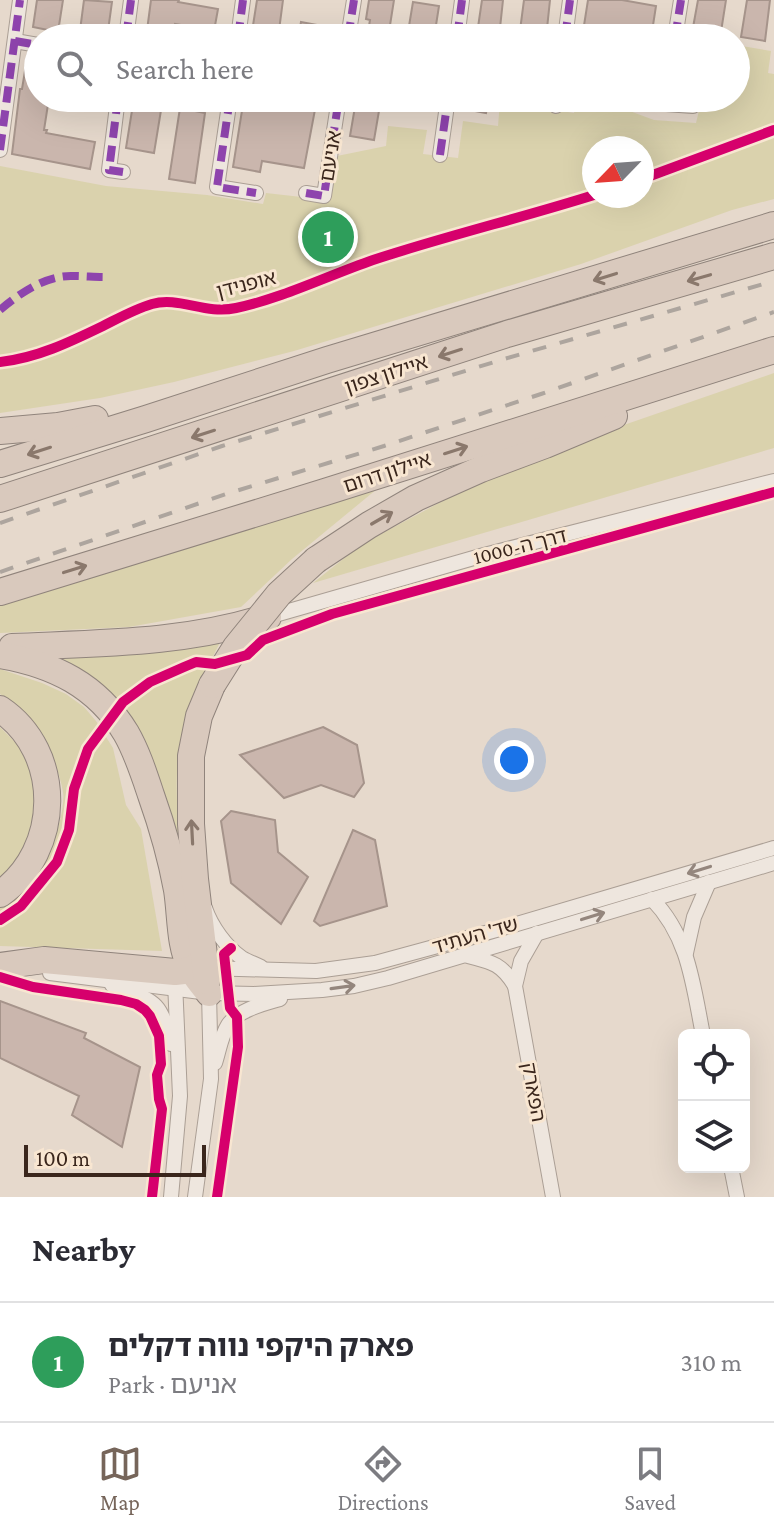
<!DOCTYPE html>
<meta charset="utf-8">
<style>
:root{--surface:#fff;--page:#f7f7f7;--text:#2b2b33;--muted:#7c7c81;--line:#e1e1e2;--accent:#76655a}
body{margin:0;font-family:"Crimson Pro","Noto Sans Hebrew",serif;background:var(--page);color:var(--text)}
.controls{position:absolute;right:24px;bottom:24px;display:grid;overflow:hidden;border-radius:12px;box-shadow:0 8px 32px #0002}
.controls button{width:72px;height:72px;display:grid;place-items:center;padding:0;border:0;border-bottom:2px solid var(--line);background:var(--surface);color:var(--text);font:40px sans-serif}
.compass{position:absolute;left:582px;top:136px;width:72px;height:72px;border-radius:50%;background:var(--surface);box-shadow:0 8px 32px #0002;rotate:245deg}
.scale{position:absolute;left:24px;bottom:20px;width:182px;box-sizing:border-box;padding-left:8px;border:4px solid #3a261c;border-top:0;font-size:22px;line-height:28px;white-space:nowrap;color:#3a261c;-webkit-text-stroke:6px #f8e6d1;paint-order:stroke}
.you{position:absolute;left:514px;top:760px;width:28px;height:28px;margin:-20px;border:6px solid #fff;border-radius:50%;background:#1a73e8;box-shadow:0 0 0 12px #1a73e833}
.badge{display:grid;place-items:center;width:52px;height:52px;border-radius:50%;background:var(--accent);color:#fff;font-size:26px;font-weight:700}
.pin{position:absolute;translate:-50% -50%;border:4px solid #fff;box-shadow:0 2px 8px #0006}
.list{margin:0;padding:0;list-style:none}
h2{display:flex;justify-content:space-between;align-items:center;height:104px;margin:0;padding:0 32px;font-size:34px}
h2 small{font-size:26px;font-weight:400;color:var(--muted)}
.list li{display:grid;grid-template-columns:52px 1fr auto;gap:24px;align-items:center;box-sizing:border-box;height:120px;padding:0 32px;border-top:2px solid var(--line)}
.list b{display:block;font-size:30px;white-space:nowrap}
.list p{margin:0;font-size:26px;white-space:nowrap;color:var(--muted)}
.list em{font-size:26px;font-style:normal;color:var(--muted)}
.icon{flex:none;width:44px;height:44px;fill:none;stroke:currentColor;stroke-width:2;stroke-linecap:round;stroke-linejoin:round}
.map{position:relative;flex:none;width:774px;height:1197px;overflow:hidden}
.search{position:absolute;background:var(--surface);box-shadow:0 8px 32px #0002;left:24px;right:24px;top:24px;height:88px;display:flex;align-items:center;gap:20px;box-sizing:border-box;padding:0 28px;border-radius:44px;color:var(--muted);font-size:30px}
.sheet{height:224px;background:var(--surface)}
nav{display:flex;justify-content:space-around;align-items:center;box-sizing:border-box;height:112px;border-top:2px solid var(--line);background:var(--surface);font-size:22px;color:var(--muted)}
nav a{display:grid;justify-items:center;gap:4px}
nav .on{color:var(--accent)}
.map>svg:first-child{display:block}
.green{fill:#dad2ad;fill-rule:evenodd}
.building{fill:#cab6ad;stroke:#a6948b;stroke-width:2}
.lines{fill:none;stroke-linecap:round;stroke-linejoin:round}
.street-casing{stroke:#ab9f95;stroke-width:16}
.highway-casing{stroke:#90847c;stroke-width:28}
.street{stroke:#eee6de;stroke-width:14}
.highway{stroke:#d9c9bd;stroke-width:26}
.rail{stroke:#ada59e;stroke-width:4;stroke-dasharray:14 14;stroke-linecap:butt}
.highway-bridge-casing{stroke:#90847c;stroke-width:28;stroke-linecap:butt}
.highway-bridge{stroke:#d9c9bd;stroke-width:26}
.quiet{stroke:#8e44ad;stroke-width:8;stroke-dasharray:16 8;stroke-linecap:butt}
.cycleway-casing{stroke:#f8e6d1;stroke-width:15}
.cycleway{stroke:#d6006c;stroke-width:10}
.oneway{stroke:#8a786c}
.oneway2{stroke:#94867d}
.labels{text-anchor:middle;stroke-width:6;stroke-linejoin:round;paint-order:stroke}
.street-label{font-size:20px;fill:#3a261c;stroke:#f8e6d1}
</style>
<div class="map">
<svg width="774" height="1197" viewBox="0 0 774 1197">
<rect width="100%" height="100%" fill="#e6d9cc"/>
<g class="green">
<path d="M736,45L771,51L768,73L774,74V199L732,210L581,264L294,351L174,382L100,398L0,413V166L106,186L207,195L263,204L266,193L328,200L337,156L386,146L388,126L427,130L423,154L458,158L463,121L498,126L500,101L574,113L576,98H609L608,103L654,120L696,123L702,98H736ZM594,148H642V196H594Z"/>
<polygon points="774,373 774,448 313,583 362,544 514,463"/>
<polygon points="377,489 292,559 241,607 129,627 0,633 0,606 304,508"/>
<path d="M223,637C201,678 179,727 177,773C176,796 178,820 179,843C163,790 145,710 94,681C75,669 52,662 32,653Z"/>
<path d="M0,669L42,683L66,694L84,707L96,721L113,748L126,805L141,829L162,951L0,946V908C34,886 55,850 62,811C63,804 64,798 63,792C57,755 30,716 0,694Z"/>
<polygon points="0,727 20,747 31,773 36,802 27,846 0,881"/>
</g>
<g class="building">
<polygon points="37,0 63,0 58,32 33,27"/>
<polygon points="84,0 112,2 107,38 79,38"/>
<polygon points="151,0 179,0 178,2 218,9 214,31 175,24 171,38 146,38"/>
<polygon points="257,0 283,0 278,38 251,38"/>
<polygon points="369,0 394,0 388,38 367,38 370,20 366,19"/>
<polygon points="482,0 503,0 499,37 477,34"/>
<polygon points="524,0 550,0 546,38 519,38"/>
<polygon points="588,0 622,0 656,6 651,38 582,38"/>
<polygon points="698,0 726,0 720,38 692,33"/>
<polygon points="747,0 770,0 765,41 741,37"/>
<polygon points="413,2 439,6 434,38 407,38"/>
<polygon points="301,22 328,27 326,38 298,38"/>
<polygon points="28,53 38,55 38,98 49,98 44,130 47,130 46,133 95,142 90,169 12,154 20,89 22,89"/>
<polygon points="134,98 163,98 154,153 126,148"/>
<polygon points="244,98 317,99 304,168 262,161 260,172 233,167"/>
<polygon points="395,98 424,98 422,108 394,104"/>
<polygon points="460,98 489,98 486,113 459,108"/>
<polygon points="356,101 380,105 374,140 350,136"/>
<polygon points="180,108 205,113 195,183 169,179"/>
<polygon points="323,727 357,745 364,783 354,797 321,785 284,798 240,755"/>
<polygon points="231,811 275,820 278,852 308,877 281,924 231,883 221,821"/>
<polygon points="353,830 375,840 387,906 320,926 314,921"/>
<polygon points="0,1001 86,1033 84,1038 140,1067 122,1147 72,1115 79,1096 0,1058"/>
</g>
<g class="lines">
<g class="street-casing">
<g id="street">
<polyline points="126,38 131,0"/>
<polyline points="238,38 243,0"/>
<polyline points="348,38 354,0"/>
<polyline points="457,38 462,0"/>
<polyline points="565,38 570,0"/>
<polyline points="675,38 681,0"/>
<polyline points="15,41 38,45"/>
<polyline points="118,98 109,170 123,172"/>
<polyline points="230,98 217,187 256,193"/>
<polyline points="667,98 666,104 693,106"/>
<polyline points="556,106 557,98"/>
<polyline points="0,150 20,0"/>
<polyline points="440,155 448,98"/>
<polyline points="306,193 324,196 339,98"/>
<polyline points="268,617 484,555 774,481"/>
<path d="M652,899C689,937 693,985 703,1035"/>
<path d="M205,908C211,926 226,947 242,958C247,961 255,964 261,967"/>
<polyline points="537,933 521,961 515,986 553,1197"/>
<polyline points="686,953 694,917 709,882"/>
<path d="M468,956C492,962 502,964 515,986"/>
<polyline points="200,970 205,968 316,971 375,963 500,929 774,848"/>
<polyline points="50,973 209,993 254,994 322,990 354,986 388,978 774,863"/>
<path d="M112,985C152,1001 161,998 171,1044"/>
<path d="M215,1063C219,1051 221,1036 228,1025C238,1010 263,1004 280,999"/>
<polyline points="731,1167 737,1197"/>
<polyline points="171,1197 180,1096 175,982"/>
<polyline points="195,1197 211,1079 209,993"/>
</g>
</g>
<g class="highway-casing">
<g id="highway">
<polyline points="0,431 58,426 95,419"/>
<polyline points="0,464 146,419 327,360 774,225"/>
<polyline points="0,499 507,334 774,256"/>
<polyline points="316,560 369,525 416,498 481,469 545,445 614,416"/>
<polyline points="0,592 325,492 774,350"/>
<path d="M12,647C98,643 184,644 268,617"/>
<path d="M0,655C53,664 97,685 126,733C137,752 144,774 151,795C162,826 171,857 177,890C181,915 179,945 191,968C195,977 203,985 209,993"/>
<path d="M0,709C64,752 62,851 0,894"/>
<polyline points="0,966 44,960 175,972 192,970 204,960"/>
<polyline points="207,981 195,879 191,824 191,756 199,716 212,685"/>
</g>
</g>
<use href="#street" class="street"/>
<use href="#highway" class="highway"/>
<g class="rail">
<polyline points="0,523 222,446 504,359 774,281"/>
<polyline points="0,572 226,494 384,446 541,394 774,312"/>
</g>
<g class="highway-bridge-casing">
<polyline id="highway-bridge" points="212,685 236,647 279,594 316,560"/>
</g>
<use href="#highway-bridge" class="highway-bridge"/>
<g class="quiet">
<polyline points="126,38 131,0"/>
<polyline points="238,38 243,0"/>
<polyline points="348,38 354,0"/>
<polyline points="457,38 462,0"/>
<polyline points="565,38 570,0"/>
<polyline points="675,38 681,0"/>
<polyline points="15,41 38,45"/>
<polyline points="118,98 109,170 123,172"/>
<polyline points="230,98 217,187 256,193"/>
<polyline points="667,98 666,104 693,106"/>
<polyline points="556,106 557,98"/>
<polyline points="0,150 20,0"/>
<polyline points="440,155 448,98"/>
<polyline points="306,193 324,196 339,98"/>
<path d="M0,310C20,293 46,275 73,276C84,276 94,277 105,277"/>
</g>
<g class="cycleway-casing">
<g id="cycleway">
<polyline points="642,179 774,130"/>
<path d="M0,362C37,358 70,342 103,326C119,318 135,309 152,304C179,296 205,315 236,308C283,298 327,276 373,260C446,236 521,218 594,195"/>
<polyline points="0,920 21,906 57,862 69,830 74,789 88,749 123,702 150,682 184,667 196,662 215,664 247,655 263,640 332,614 774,492"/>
<polyline points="0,977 33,987 121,1000 136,1004 145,1010 150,1016 159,1036 161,1064 157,1075 159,1099 162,1109 152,1197"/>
<polyline points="217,1197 238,1047 237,1017 230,1008 224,954 231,948"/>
</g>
</g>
<use href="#cycleway" class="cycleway"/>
</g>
<defs><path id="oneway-shaft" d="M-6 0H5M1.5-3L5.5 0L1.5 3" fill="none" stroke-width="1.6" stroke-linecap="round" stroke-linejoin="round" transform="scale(2)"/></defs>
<g class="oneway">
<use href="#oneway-shaft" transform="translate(605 277) rotate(163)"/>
<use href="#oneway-shaft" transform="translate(699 278) rotate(164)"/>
<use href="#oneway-shaft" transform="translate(450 353) rotate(162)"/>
<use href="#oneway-shaft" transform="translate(203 434) rotate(162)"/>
<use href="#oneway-shaft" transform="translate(456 450) rotate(-18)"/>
<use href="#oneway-shaft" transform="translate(39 451) rotate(162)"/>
<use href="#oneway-shaft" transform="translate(382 518) rotate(-30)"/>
<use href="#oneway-shaft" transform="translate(75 569) rotate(-17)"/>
<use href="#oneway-shaft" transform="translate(192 832) rotate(-93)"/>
</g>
<g class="oneway2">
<use href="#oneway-shaft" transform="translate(699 870) rotate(163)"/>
<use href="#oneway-shaft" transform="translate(593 916) rotate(-17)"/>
<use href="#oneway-shaft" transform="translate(343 987) rotate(-8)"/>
</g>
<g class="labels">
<g class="street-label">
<text transform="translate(330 156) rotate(-81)" y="7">אניעם</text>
<text transform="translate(246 284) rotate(-14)" y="7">אופנידן</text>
<text transform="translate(386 374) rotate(-18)" y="7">איילון צפון</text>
<text transform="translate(387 472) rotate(-18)" y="7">איילון דרום</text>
<text transform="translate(520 546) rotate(-14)" y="7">דרך ה-1000</text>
<text transform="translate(475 935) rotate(-16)" y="7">שד' העתיד</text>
<text transform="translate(534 1092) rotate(80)" y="7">הפארק</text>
</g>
</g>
</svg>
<div class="controls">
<button><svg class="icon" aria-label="locate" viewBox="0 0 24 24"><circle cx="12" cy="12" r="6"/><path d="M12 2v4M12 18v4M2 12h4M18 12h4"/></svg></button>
<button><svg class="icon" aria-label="layers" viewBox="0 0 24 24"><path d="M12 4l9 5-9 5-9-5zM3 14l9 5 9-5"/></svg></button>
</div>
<svg class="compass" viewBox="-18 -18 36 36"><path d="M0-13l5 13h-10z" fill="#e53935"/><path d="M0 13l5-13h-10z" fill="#7c7c81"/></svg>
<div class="scale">100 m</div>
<div class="you"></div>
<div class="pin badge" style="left:328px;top:237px;background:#2e9e5b">1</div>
<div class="search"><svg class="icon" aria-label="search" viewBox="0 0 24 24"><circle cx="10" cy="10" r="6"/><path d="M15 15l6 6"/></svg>Search here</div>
</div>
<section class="sheet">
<h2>Nearby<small></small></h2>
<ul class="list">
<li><span class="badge" style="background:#2e9e5b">1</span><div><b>פארק היקפי נווה דקלים</b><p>Park · אניעם</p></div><em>310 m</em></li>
</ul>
</section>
<nav>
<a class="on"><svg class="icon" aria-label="map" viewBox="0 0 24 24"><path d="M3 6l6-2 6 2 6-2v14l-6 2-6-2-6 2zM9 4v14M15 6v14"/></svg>Map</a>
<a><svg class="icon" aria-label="directions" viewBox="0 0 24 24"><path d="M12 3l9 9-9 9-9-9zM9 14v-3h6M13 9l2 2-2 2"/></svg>Directions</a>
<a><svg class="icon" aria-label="saved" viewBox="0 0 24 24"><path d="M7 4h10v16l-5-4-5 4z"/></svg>Saved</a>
</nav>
